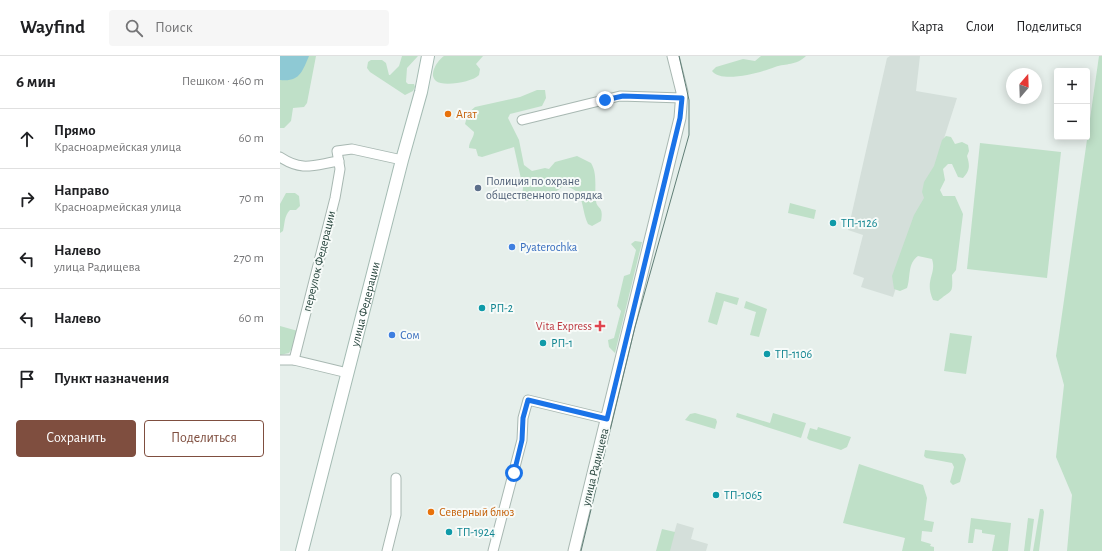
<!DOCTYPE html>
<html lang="ru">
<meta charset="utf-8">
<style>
:root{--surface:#fff;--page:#f6f6f6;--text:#202124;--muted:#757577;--line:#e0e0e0;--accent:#7f4e3f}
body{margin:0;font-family:"Alegreya Sans",sans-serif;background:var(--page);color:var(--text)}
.controls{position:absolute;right:12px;top:12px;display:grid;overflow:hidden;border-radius:4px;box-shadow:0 2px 10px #0003}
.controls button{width:36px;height:36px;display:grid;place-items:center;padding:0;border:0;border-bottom:1px solid var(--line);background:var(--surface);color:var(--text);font:20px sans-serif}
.compass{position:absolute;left:726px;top:12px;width:36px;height:36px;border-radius:50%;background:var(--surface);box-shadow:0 2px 10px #0003;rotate:19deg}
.stop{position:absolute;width:12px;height:12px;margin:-9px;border:3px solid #1a73e8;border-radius:50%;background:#fff}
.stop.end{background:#1a73e8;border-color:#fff;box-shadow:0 1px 4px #0008}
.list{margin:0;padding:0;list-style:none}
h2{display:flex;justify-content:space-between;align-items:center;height:52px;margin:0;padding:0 16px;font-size:17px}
h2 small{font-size:13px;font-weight:400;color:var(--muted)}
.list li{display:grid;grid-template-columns:26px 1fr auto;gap:12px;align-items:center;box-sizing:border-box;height:60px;padding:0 16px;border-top:1px solid var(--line)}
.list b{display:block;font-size:15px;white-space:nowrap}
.list p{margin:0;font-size:13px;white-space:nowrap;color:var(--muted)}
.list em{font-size:13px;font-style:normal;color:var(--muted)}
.actions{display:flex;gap:8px;padding:12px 16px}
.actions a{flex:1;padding:9px 0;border:1px solid var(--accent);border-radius:4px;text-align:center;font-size:14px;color:var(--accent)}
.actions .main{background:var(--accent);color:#fff}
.icon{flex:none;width:22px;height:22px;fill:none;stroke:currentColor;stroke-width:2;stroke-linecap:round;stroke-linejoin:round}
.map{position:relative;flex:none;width:822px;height:495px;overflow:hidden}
header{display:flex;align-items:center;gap:24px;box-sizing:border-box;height:56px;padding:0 20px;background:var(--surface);border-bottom:1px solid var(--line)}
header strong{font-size:19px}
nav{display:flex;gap:22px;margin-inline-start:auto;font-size:14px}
.search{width:280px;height:36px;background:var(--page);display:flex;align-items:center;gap:10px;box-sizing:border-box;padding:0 14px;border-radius:4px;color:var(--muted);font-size:15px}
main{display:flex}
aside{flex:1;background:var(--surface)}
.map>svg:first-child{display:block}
.built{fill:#d4dfda}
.green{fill:#bfe0c8}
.water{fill:#8ec9d4}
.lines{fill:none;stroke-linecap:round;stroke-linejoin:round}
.minor-casing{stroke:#a8b8b2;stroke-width:11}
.tertiary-casing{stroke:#a8b8b2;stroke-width:13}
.secondary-casing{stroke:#a4bbb3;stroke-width:14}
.minor{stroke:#fff;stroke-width:9}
.tertiary{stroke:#fff;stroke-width:11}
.secondary{stroke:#fff;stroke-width:12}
.tram{stroke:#5f7d75;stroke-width:1}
.route{stroke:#1a73e8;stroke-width:5}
.food-dot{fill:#e8710a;stroke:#f7fbf9;stroke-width:1.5}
.service-dot{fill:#5c6f8a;stroke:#f7fbf9;stroke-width:1.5}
.culture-dot{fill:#0f9aa8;stroke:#f7fbf9;stroke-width:1.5}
.shop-dot{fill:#3f7fe0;stroke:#f7fbf9;stroke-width:1.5}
.health-dot{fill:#e0444e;stroke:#f7fbf9;stroke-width:1.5}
.labels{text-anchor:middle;stroke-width:4;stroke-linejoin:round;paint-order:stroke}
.food-label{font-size:12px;fill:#c56008;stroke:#f7fbf9;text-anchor:start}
.service-label{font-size:12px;fill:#4e5e75;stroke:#f7fbf9;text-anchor:start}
.culture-label{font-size:12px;fill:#0d838f;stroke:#f7fbf9;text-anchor:start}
.shop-label{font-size:12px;fill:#366cbe;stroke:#f7fbf9;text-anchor:start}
.street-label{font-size:12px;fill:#24423a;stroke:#f7fbf9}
.health-label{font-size:12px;fill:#be3a42;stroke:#f7fbf9;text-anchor:end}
</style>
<header>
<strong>Wayfind</strong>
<div class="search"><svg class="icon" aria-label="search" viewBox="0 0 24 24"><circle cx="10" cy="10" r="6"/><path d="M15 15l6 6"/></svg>Поиск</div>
<nav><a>Карта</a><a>Слои</a><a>Поделиться</a></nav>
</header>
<main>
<aside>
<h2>6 мин<small>Пешком · 460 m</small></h2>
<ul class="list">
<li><svg class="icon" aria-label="ahead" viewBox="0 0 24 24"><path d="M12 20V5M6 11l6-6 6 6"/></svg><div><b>Прямо</b><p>Красноармейская улица</p></div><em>60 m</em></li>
<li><svg class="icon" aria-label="right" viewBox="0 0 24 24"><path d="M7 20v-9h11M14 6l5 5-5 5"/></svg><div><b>Направо</b><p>Красноармейская улица</p></div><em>70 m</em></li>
<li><svg class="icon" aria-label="left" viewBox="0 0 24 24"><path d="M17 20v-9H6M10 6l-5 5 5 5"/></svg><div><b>Налево</b><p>улица Радищева</p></div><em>270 m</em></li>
<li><svg class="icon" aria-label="left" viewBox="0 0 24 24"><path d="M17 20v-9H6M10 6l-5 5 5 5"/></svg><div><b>Налево</b></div><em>60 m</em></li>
<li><svg class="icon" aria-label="arrive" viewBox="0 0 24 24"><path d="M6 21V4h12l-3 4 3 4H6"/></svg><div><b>Пункт назначения</b></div></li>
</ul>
<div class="actions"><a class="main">Сохранить</a><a>Поделиться</a></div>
</aside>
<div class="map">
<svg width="822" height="495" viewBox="0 0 822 495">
<rect width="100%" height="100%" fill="#e6efeb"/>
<g class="built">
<polygon points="610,0 640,0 636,35 677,42 613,241 581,231 584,222 573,218 583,179 568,174 607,2"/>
<polygon points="397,467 414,472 411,483 428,488 426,495 389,495"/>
</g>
<g class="green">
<polygon points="0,0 36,0 27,47 24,51 13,52 11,65 4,72 0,72"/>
<polygon points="122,0 138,0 127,12 126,26 128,28 134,28 135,31 133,35 125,39 90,16 87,12 88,6 91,4 102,4 106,7 109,19 110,19 119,10"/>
<path d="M164,0H203L196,8L200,13L199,19C193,26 163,31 156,25C148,18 158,4 164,0Z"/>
<path d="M481,0H526C515,10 507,7 495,11C482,16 442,28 432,15L436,11L463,3L475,5Z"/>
<polygon points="819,0 822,0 822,495 787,495 792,439 776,401 784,329 776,300"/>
<path d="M257,34H265L266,42L262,50L230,58L228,62L239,84L244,109L252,115L265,112L269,113L275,106L297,100L311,107C318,118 314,134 316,145C317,154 324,149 321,165L312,170L308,168C300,151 306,133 283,130C272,140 261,145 246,145L242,139L243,132L234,91L202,101L198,100L196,93L189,92C189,85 194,82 194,76L185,68L188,57L195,51L240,41Z"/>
<path d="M666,80L671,81L675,88L682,86L688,89L689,95L687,100C690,110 690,114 683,122L678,121L672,108H668L663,113L665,124L660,134L663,140H675L683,158L676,214L672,219C673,239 672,233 658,245L653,244C644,224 657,218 652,203L638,200C627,208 631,221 627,232L620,235L614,233L612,220L634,159L644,142L642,136L644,126L654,110L662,84Z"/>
<polygon points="700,87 781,96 767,222 687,213"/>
<path d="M6,137H15L19,140L20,150L16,154H10C4,160 5,167 3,175L0,177V148Z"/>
<polygon points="510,147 536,154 534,163 508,157"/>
<polygon points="355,185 362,186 335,297 329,291 328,284 334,282 341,255 337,250 344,220 350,218 356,194 351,188"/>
<polygon points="436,236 459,242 457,249 444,245 437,269 428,266"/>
<polygon points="466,245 487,253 479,281 470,279 476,256 464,252"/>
<polygon points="0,270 18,275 14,289 9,297 0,299"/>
<polygon points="670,277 692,280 686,318 664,315"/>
<polygon points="415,357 436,363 437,366 435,373 405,364 410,358"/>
<polygon points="457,357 490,367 493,357 526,367 521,382 456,361"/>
<polygon points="538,371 571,381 567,391 561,394 529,384 527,382 530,372 537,374"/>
<polygon points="645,394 683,398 686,403 680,426 673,429 670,426 674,411 672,407 646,402 644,400"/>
<polygon points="579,408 643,429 647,442 644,464 654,466 652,476 642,475 641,485 651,488 650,490 654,491 654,495 622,495 625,482 563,467"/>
<polygon points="760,453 763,453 764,456 759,495 753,495"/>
<polygon points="691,462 731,467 728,495 712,495 715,479 702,477 702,474 695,473 693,487 688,487"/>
<polygon points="748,462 754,463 750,495 744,495"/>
<polygon points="382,473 395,476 390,495 376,495"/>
</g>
<path class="water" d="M0,0H29C22,16 20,26 0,24Z"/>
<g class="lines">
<g class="minor-casing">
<g id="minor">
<polyline points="242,64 340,40 402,42"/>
<path d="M0,101C23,116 33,109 59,105"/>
<polyline points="0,304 14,304 68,317"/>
<polyline points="14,304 55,142 60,113 57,95 72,93 122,104"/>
<polyline points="107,495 116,459 116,422"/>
<polyline points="213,495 242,384 243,362 248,344 327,363"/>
</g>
</g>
<g class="tertiary-casing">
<polyline id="tertiary" points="294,495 400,62 402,36 393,0"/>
</g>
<g class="secondary-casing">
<g id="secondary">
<path id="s1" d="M22,495L122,104L141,36L148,0"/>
</g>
</g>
<use href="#minor" class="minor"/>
<use href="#tertiary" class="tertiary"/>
<use href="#secondary" class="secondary"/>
<polyline class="tram" points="301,495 355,271 409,79 409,44 399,0"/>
</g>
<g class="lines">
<polyline class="route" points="234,417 242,384 243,362 248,344 327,363 400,62 402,42 343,40 325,44"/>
</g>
<g class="food-dot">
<circle cx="168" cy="58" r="4"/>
<circle cx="151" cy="456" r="4"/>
</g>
<circle class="service-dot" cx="198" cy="132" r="4"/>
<g class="culture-dot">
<circle cx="553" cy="167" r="4"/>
<circle cx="202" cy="252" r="4"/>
<circle cx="263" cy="287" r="4"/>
<circle cx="487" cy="298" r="4"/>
<circle cx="436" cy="439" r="4"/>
<circle cx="169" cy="476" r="4"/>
</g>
<g class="shop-dot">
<circle cx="232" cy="191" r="4"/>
<circle cx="112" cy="279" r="4"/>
</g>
<path class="health-dot" d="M318 264h4v4h4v4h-4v4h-4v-4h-4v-4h4z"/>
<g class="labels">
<g class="food-label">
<text x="176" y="62">Агат</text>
<text x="159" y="460">Северный блюз</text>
</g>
<g class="service-label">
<text x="206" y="129">Полиция по охране<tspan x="206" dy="14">общественного порядка</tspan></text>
</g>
<g class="culture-label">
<text x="561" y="171">ТП-1126</text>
<text x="210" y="256">РП-2</text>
<text x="271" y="291">РП-1</text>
<text x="495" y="302">ТП-1106</text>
<text x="444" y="443">ТП-1065</text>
<text x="177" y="480">ТП-1924</text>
</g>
<g class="shop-label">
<text x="240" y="195">Pyaterochka</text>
<text x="120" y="283">Сом</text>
</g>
<g class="street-label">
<text transform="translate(39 205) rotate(-76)" y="4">переулок Федерации</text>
<text dy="4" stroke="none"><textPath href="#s1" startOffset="255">улица Федерации</textPath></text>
<text transform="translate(315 411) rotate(-76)" y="4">улица Радищева</text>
</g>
<g class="health-label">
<text x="312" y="274">Vita Express</text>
</g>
</g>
</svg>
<div class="controls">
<button>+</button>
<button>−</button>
</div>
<svg class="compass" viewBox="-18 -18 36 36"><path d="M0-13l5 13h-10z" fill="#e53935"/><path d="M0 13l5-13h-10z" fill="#757577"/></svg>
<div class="stop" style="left:234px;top:417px"></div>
<div class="stop end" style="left:325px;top:44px"></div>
</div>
</main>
